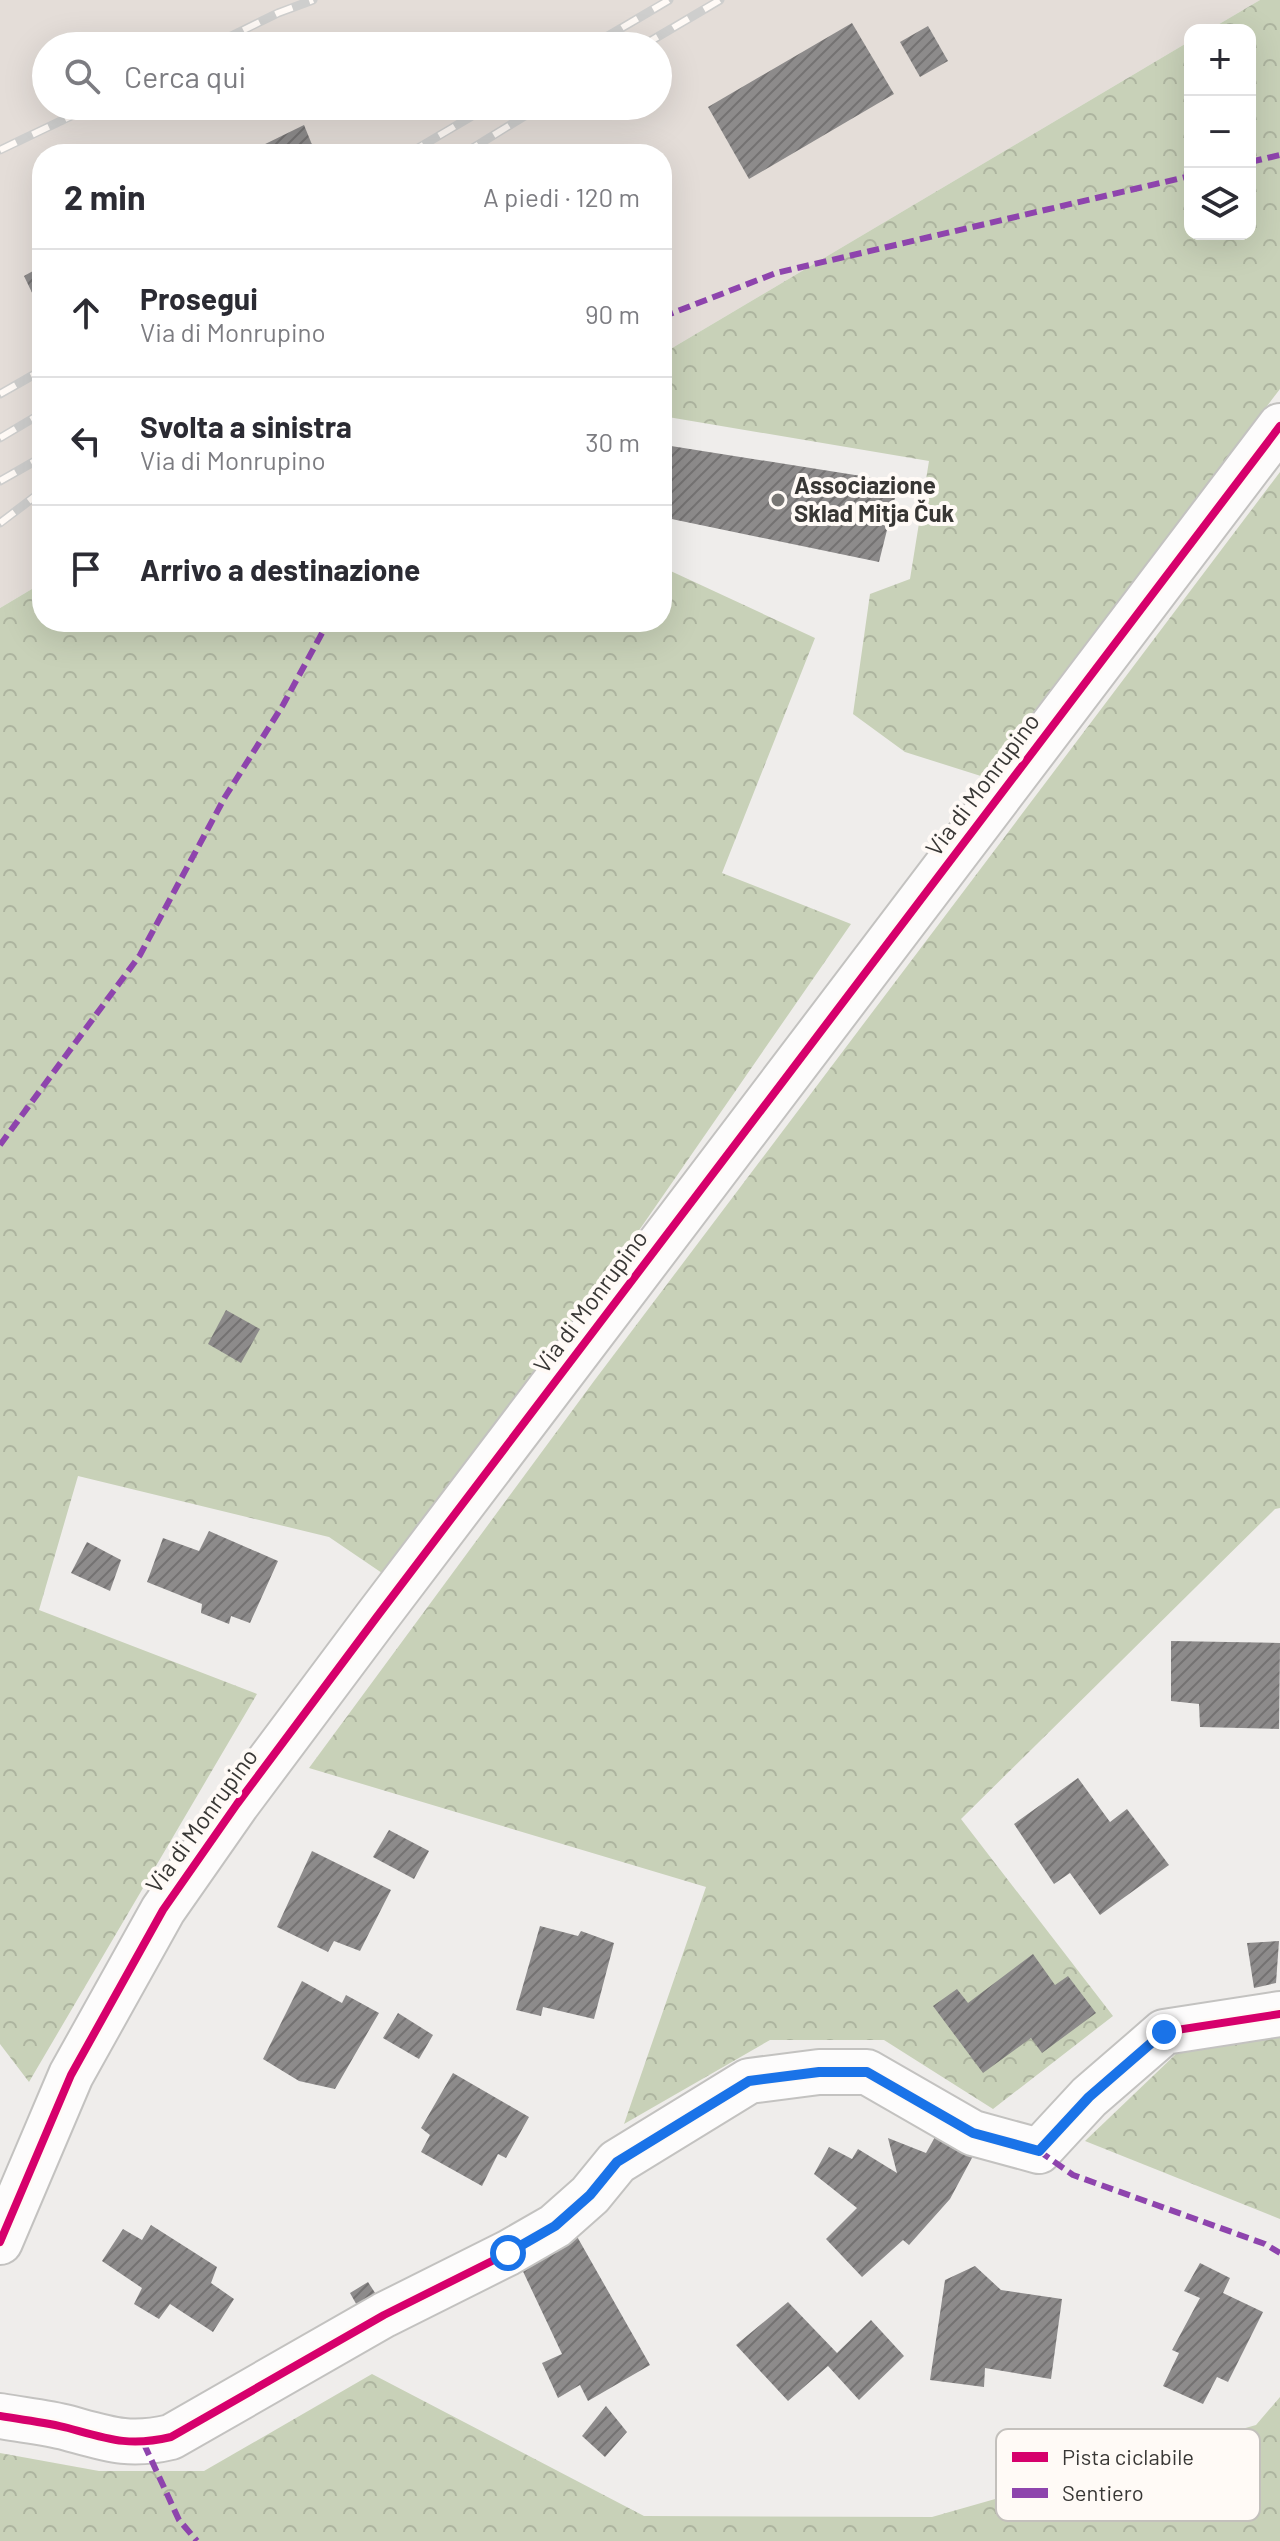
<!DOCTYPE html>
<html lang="it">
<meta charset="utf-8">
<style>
:root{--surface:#fff;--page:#f7f7f7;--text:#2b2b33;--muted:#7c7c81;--line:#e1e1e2}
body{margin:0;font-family:Barlow,sans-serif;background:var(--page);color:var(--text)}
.controls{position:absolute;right:24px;top:24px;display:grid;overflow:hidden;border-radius:16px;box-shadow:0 8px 32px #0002}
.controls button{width:72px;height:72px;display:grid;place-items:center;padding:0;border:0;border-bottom:2px solid var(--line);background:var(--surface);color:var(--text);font:40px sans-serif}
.stop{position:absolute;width:24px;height:24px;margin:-18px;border:6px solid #1a73e8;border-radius:50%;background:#fff}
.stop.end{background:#1a73e8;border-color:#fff;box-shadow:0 2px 8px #0008}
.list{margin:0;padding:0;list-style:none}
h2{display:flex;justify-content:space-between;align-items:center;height:104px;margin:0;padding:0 32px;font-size:34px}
h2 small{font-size:26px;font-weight:400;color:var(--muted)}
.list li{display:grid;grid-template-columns:52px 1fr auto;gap:24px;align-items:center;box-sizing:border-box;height:128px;padding:0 32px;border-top:2px solid var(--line)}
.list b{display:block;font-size:30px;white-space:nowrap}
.list p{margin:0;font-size:26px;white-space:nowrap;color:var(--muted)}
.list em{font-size:26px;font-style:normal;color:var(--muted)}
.icon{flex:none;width:44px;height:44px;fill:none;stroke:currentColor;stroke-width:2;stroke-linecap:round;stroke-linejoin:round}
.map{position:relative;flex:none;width:1280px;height:2541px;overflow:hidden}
.search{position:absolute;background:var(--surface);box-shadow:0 8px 32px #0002;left:32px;top:32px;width:640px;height:88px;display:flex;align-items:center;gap:20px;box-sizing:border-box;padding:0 28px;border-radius:44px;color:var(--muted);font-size:30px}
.panel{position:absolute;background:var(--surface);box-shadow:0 8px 32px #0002;left:32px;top:144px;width:640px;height:488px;border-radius:32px}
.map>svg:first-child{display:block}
.built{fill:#e4ddd8;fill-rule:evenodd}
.forest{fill:url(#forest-crowns)}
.building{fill:url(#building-hatch)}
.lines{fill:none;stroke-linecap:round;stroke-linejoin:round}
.minor-casing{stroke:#c3c2c0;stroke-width:48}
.secondary-casing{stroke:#c3c2c0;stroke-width:48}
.minor{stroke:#fdfcfc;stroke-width:44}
.secondary{stroke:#fdfcfc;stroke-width:44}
.rail-casing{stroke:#cececd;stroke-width:9}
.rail{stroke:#fffaf6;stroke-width:6;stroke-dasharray:18;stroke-linecap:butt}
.quiet{stroke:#8e44ad;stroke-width:6;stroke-dasharray:12 6;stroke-linecap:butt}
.cycleway-casing{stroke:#fffaf6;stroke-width:13}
.cycleway{stroke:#d6006c;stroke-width:8}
.route{stroke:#1a73e8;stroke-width:10}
.poi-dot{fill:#787775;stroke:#fffaf6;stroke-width:3}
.labels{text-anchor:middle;stroke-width:8;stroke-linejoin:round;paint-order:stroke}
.poi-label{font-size:24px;font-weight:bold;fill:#383735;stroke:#fffaf6;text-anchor:start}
.street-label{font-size:24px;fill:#383735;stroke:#fffaf6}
.key{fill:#fffaf6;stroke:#c3c0bc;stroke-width:2}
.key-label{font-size:22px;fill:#383735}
</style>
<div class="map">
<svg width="1280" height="2541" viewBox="0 0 1280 2541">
<defs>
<pattern id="forest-crowns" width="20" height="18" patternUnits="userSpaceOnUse" patternTransform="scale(2)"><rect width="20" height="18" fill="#c8d1b8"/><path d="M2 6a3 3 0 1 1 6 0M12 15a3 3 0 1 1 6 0" fill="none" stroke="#adb49f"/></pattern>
<pattern id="building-hatch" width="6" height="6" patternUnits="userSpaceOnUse" patternTransform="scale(2)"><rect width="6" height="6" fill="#8d8b8b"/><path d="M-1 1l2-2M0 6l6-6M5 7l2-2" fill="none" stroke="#747272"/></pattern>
</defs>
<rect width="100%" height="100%" fill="#efedeb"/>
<path class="built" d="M0,0H1260L1209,30H1190V41L662,354V154H42V583L0,608ZM46,46H658V106H46Z"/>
<g class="forest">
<polygon points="1260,0 1280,0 1280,389 984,777 905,752 853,714 870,594 910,579 929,461 662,416 662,354 1190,41 1190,234 1250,234 1250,30 1209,30"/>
<polygon points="1280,472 1280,1508 1275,1509 961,1819 1113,2016 993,2109 884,2040 770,2040 624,2124 706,1887 309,1768 594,1381"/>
<polygon points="662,567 815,638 722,873 851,924 541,1372 382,1573 329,1537 78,1476 39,1610 257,1694 29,2082 0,2044 0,608 42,583 42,622 662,622"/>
<polygon points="1280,2036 1280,2219 1085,2141 1177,2053"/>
<polygon points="372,2374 644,2516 932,2517 1256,2425 1280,2397 1280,2541 0,2541 0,2453 99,2471 204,2471"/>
</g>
<g class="building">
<polygon points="852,23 894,94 749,179 708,107"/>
<polygon points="928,26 948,61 920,77 900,42"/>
<polygon points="304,125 315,152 310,154 245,154"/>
<polygon points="42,266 42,297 36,301 24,276"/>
<polygon points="671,446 899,482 879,562 662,517 662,483"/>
<polygon points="226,1310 260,1329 241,1363 208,1344"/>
<polygon points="209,1531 278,1561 250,1623 231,1616 229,1624 201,1613 202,1604 147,1582 163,1538 199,1551"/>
<polygon points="87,1542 121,1560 110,1591 71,1573"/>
<polygon points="1171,1641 1280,1643 1279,1729 1200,1727 1199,1704 1171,1701"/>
<polygon points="1078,1778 1110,1822 1127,1809 1169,1865 1100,1915 1070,1873 1054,1884 1014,1824"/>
<polygon points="389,1830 429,1851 414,1879 373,1857"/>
<polygon points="312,1851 391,1890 360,1951 334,1941 328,1952 277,1927"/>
<polygon points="540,1926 578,1936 581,1931 614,1943 594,2019 543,2007 541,2016 516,2010"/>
<polygon points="1279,1941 1276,1983 1254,1988 1247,1943"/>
<polygon points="1033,1954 1055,1985 1068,1976 1096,2013 1042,2053 1031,2038 983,2073 933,2006 957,1989 968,2003"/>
<polygon points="302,1981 342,2003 346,1995 379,2013 335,2089 299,2081 263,2059"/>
<polygon points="398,2013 433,2035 419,2059 383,2038"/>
<polygon points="453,2073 529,2117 506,2158 498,2154 482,2186 421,2152 430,2135 421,2128"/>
<polygon points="935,2137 973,2156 950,2199 909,2245 903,2240 862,2277 826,2239 857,2208 814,2174 829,2147 852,2159 858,2149 897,2173 888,2138 926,2153"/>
<polygon points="151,2225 217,2267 211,2283 234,2299 213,2332 170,2304 159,2319 134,2304 142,2288 102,2261 123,2229 142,2240"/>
<polygon points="575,2233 650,2365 588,2401 580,2385 558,2398 542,2363 562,2354 519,2263"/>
<polygon points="1200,2263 1230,2278 1223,2293 1263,2312 1228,2382 1217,2377 1203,2404 1163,2386 1179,2353 1172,2350 1200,2298 1184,2291"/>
<polygon points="975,2266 1001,2290 1062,2299 1051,2379 985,2368 984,2387 930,2380 945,2280"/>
<polygon points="368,2282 379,2299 359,2309 350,2293"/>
<polygon points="788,2302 837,2353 871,2320 904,2356 859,2400 828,2366 788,2401 736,2345"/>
<polygon points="606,2406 627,2432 605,2457 582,2436"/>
</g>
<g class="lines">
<g class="minor-casing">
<path id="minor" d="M0,2416C22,2420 46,2422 68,2428C108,2439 129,2447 171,2437L384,2315L508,2253L555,2226L590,2195L617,2162L749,2081L819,2072H867L973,2133L1039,2151L1089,2097L1164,2032L1280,2014"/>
</g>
<g class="secondary-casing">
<polyline id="secondary" points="0,2242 71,2075 163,1910 237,1804 376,1618 1280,426"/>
</g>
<use href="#minor" class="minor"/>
<use href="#secondary" class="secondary"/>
<g class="rail-casing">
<g id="rail">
<polyline points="211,46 278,13 313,0"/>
<polyline points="591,46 669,0"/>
<polyline points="642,46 720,0"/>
<polyline points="0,150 92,106"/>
<polyline points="408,154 489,106"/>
<polyline points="463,154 541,106"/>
<polyline points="0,394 42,370"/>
<polyline points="0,438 42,413"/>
<polyline points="0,481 42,457"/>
<polyline points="0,523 42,491"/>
</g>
</g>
<use href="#rail" class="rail"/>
<g class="quiet">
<polyline points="1250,162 1280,155"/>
<polyline points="662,317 776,273 1190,176"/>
<polyline points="0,1145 140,955 225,797 283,705 328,622"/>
<polyline points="1039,2151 1073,2175 1265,2244 1280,2253"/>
<polyline points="144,2444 179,2520 197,2541"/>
</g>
<g class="cycleway-casing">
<g id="cycleway">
<polyline points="0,2242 71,2075 163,1910 237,1804 376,1618 1280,426"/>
<path d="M0,2416C22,2420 46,2422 68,2428C108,2439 129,2447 171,2437L384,2315L508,2253L555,2226L590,2195L617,2162L749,2081L819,2072H867L973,2133L1039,2151L1089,2097L1164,2032L1280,2014"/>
</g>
</g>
<use href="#cycleway" class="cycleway"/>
</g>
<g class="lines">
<polyline class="route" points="508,2253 555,2226 590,2195 617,2162 749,2081 819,2072 867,2072 973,2133 1039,2151 1089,2097 1164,2032"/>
</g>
<circle class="poi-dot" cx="778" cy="500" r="8"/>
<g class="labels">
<g class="poi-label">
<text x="794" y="494">Associazione<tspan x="794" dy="28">Sklad Mitja Čuk</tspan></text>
</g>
<g class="street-label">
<text transform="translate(983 785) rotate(-53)" y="8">Via di Monrupino</text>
<text transform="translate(591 1302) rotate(-53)" y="8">Via di Monrupino</text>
<text transform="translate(202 1821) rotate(-54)" y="8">Via di Monrupino</text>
</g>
</g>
<rect x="996" y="2429" width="264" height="92" rx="12" class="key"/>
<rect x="1012" y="2452" width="36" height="10" fill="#d6006c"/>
<rect x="1012" y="2488" width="36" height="10" fill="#8e44ad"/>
<g class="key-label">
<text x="1062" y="2465">Pista ciclabile</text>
<text x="1062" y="2501">Sentiero</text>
</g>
</svg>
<div class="controls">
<button>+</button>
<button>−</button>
<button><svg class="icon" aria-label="layers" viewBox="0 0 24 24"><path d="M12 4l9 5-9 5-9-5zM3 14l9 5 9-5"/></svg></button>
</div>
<div class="stop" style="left:508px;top:2253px"></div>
<div class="stop end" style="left:1164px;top:2032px"></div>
<div class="search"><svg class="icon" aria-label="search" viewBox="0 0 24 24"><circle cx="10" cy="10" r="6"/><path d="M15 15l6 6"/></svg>Cerca qui</div>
<section class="panel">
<h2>2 min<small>A piedi · 120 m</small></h2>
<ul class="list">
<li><svg class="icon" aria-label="ahead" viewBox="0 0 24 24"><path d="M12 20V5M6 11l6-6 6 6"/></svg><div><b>Prosegui</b><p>Via di Monrupino</p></div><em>90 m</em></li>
<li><svg class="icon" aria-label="left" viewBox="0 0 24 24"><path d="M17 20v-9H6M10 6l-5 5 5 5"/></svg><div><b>Svolta a sinistra</b><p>Via di Monrupino</p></div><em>30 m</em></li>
<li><svg class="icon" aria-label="arrive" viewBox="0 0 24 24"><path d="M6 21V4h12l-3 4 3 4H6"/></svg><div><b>Arrivo a destinazione</b></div></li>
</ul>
</section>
</div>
